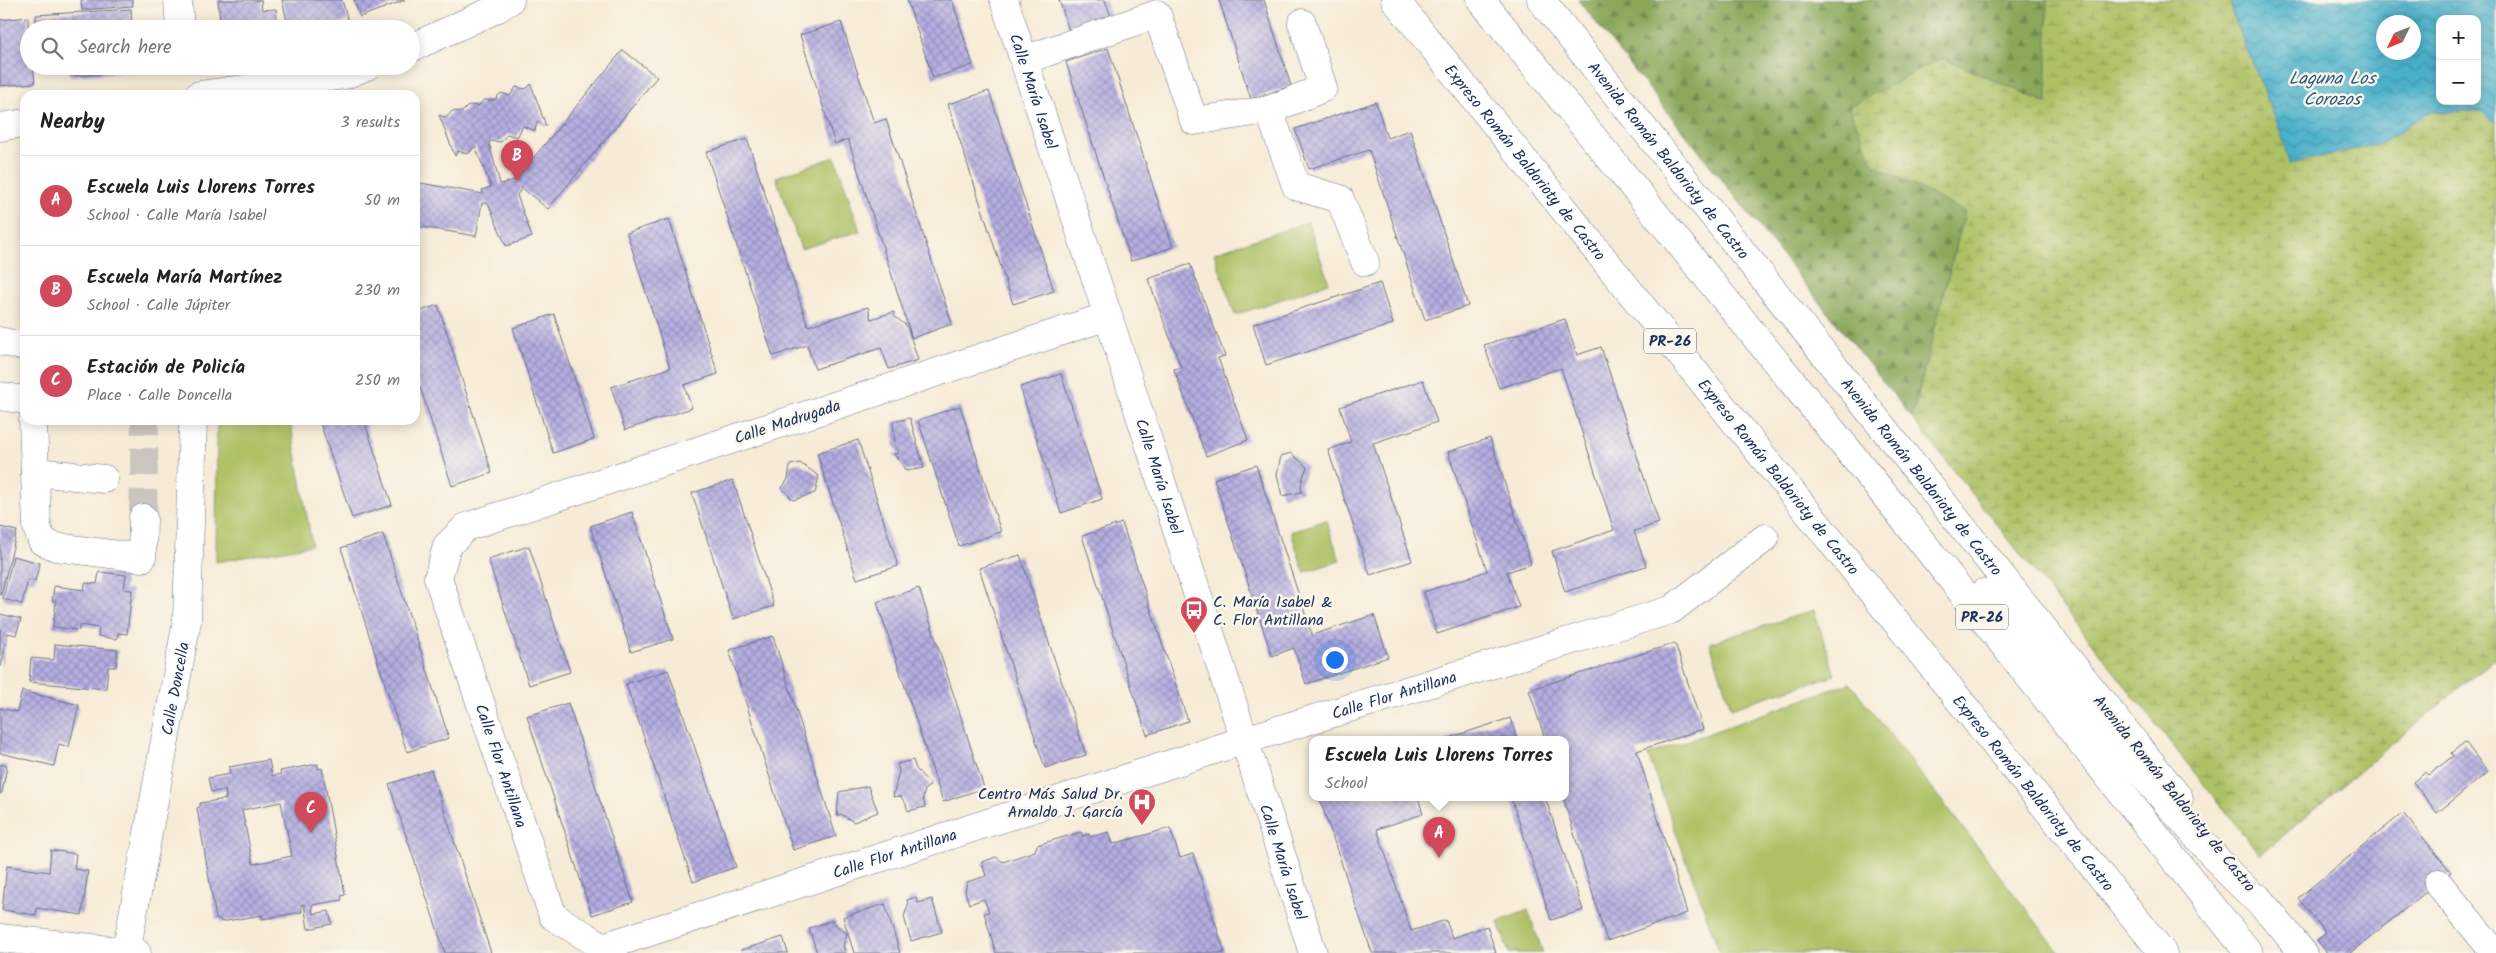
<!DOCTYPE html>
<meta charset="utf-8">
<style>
:root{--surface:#fff;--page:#f2f2f2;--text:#222;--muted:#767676;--line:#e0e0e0;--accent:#d1495b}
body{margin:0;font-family:Kalam,sans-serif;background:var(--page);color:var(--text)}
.controls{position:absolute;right:15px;top:15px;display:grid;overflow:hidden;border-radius:10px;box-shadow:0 2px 12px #0003}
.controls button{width:45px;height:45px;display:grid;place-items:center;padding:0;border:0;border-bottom:1px solid var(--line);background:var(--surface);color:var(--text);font:25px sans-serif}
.compass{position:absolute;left:2376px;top:15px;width:45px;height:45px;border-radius:50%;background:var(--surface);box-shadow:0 2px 12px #0003;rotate:227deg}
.you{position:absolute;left:1334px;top:659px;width:18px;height:18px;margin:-12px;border:4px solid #fff;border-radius:50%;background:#1a73e8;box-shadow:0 0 0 8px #1a73e833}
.badge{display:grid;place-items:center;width:32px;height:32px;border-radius:50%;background:var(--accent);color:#fff;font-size:16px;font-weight:700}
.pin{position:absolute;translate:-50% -41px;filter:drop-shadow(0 1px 2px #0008)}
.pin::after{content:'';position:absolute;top:26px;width:18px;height:15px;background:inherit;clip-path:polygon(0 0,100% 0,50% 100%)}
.popup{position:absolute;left:1309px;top:736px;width:260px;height:65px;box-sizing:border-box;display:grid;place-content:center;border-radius:10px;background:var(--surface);filter:drop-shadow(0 1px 4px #0005);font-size:16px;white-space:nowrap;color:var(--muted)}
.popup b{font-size:19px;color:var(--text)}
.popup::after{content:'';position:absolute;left:50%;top:100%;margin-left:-10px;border:10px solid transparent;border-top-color:var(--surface)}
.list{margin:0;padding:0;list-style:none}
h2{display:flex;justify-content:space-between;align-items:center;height:65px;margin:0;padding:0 20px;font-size:21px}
h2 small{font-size:16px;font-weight:400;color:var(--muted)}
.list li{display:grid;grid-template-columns:32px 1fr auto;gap:15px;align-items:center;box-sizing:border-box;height:90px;padding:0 20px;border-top:1px solid var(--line)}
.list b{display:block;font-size:19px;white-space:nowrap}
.list p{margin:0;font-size:16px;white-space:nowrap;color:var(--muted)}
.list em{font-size:16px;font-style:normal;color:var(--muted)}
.icon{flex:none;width:28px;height:28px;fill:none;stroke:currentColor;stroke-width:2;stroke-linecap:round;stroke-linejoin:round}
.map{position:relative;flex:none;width:2496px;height:953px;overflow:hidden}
.search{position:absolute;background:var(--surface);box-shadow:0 2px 12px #0003;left:20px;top:20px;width:400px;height:55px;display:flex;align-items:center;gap:12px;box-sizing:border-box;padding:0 18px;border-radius:28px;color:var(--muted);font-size:19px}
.panel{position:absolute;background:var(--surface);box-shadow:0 2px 12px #0003;left:20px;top:90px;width:400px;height:335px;border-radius:15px}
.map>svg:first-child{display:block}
.forest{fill:url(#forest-firs);stroke:#526b5c}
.wetland{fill:url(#wetland-marsh);stroke:#647862}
.green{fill:#aec165;stroke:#647862}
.water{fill:url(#water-waves);stroke:#327094;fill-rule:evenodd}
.building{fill:url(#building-cross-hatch);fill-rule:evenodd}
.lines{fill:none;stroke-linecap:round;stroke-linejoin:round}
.minor-tunnel{stroke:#cac5be;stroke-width:28;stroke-dasharray:28 14;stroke-linecap:butt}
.minor-casing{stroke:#687188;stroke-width:29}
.highway-casing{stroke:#687188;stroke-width:29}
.minor{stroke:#fff;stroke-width:28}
.highway{stroke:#fff;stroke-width:28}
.labels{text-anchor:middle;stroke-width:5;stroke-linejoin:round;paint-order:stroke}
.shield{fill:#fbf7ec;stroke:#5e6b89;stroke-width:1}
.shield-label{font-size:15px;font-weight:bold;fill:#1b2f5e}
.street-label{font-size:16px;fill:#1b2f5e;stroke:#fbf7ec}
.poi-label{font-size:16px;fill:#1b2f5e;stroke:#fbf7ec;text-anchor:start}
.water-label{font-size:18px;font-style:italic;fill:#2b5c83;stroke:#fbf7ec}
</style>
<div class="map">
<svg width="2496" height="953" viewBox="0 0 2496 953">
<defs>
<pattern id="forest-firs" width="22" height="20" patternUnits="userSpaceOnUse" patternTransform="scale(1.25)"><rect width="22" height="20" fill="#8aa75a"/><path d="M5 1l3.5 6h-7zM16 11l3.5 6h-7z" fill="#70884e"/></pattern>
<pattern id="wetland-marsh" width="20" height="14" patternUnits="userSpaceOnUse" patternTransform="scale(1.25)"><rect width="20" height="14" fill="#aec165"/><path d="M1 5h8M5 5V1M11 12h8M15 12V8" fill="none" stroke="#8d9d56"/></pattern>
<pattern id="water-waves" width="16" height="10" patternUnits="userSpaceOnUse" patternTransform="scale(1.25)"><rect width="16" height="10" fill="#49b0c9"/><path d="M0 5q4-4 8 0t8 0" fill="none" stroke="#3c90a6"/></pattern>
<pattern id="building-cross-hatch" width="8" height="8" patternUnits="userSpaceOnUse" patternTransform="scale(1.25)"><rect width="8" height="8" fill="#b5aee1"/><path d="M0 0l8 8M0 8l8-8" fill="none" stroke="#928eba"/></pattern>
</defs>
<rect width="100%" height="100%" fill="#fbf7ec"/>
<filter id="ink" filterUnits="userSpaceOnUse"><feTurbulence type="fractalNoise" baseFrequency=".02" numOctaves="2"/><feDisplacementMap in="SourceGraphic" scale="10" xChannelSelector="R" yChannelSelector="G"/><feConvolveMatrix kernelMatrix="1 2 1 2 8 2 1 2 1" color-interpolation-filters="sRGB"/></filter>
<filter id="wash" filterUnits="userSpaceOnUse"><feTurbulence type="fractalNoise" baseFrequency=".0096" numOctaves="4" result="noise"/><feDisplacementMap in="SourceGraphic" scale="20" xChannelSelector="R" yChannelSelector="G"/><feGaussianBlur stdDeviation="1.12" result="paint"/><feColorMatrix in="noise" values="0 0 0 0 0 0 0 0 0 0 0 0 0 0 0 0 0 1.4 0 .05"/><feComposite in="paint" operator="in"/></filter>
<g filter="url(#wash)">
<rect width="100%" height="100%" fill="#f6ebd6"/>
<polygon class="forest" points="1578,0 2047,0 2048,103 1942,58 1873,164 1965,212 1912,418"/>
<polygon class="wetland" points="2047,0 2231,0 2232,13 2281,132 2290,164 2382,143 2428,112 2481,111 2496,122 2496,657 2260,855 1912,418 1965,212 1873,164 1849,107 1942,58 2047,103"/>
<g class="green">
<polygon points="835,157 860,231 801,249 776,177"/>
<polygon points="1308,222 1329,283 1235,315 1214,253"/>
<polygon points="217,420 290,420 312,545 216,562"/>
<polygon points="1326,520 1340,561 1304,572 1291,532"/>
<polygon points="1814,610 1835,675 1731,708 1710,643"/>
<polygon points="1850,683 2060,953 1720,953 1648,755"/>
<polygon points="1528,910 1543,953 1509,953 1498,922"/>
</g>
<path class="water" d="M2231,0H2496V122L2481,111L2428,112L2382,143L2289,164L2281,132L2232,13ZM2440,19H2477V101H2440ZM2384,22H2414V52H2384Z"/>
<g id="blocks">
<g class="building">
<polygon points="81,0 132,0 133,6 82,10"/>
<polygon points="218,0 261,0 262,10 276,9 278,29 221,29"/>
<polygon points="282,0 342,0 348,21 319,29 289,29"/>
<polygon points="354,0 405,0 360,17"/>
<polygon points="907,0 952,0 973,65 933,78"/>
<polygon points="1059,0 1105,0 1112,19 1070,33"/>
<polygon points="1219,0 1264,0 1291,86 1251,99"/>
<polygon points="131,9 132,29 36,29 36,15"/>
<polygon points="28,17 29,66 33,66 35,83 0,86 0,20"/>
<polygon points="841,22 874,123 886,119 952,324 912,338 848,139 835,144 800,35"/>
<polygon points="1108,48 1173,247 1131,261 1066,62"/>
<polygon points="623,50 657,77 548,209 522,188 517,195 532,237 506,246 488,203 482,203 476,236 415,226 415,182 483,194 482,190 491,187 475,146 468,154 458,151 455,156 439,115 446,118 452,111 462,112 469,105 478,106 484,100 494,100 501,93 510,96 516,87 526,89 531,84 546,126 537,122 535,131 523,126 517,137 507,134 501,142 490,141 489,143 500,184 515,180"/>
<polygon points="69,66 135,66 135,71 70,76"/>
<polygon points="989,91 1054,291 1013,304 948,104"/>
<polygon points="1376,102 1387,138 1410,130 1468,306 1425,320 1369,150 1309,169 1295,129"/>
<polygon points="747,139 808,326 868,307 871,319 894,312 895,317 907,326 918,360 889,369 881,348 815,369 807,345 773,356 706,152"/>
<polygon points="669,219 718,374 684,385 692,408 625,430 611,387 670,368 627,233"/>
<polygon points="1190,264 1225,356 1218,358 1248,440 1206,456 1174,369 1181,367 1148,279"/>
<polygon points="1380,283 1393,324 1266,365 1253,324"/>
<polygon points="438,305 492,473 452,486 415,372 415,313"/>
<polygon points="554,314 594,439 553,453 513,328"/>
<polygon points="1565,319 1577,355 1601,347 1659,523 1634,531 1646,566 1565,592 1552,551 1614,530 1561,368 1499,388 1484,345"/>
<polygon points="1061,374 1102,499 1061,513 1020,387"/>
<polygon points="1423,380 1437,422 1373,443 1412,561 1370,575 1328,450 1351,442 1340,407"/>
<polygon points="960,406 1001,532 959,546 918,420"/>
<polygon points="910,418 924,468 906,471 894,454 899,453 895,446 893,422"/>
<polygon points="319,420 364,420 392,505 352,518"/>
<polygon points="1490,438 1531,564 1507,572 1519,607 1437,634 1424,592 1487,571 1448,452"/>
<polygon points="858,440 898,566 857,579 817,453"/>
<polygon points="1291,453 1307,467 1301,483 1302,492 1282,496 1277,474 1281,456"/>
<polygon points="800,463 819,476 815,493 793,500 782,488 788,479 790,465"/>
<polygon points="1256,465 1312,635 1374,615 1388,657 1306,684 1294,648 1272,656 1214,479"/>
<polygon points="733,480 774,606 733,619 692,493"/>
<polygon points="632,512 673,639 631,652 590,526"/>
<polygon points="1122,523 1188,721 1147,735 1082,536"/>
<polygon points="0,527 17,531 1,595 0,595"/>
<polygon points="383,534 449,738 407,752 341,548"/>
<polygon points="529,546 570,672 529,685 488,559"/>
<polygon points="1020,555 1086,755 1045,768 979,568"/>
<polygon points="13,556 40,563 35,581 28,580 22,604 3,599"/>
<polygon points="99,572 126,575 124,589 132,590 127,634 118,633 117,639 98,636 99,628 80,625 79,630 53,627 56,601 52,601 54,586 84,590 85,583 97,584"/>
<polygon points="919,588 984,788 943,802 877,602"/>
<polygon points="0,614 21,619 16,635 8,633 1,667"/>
<polygon points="773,636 836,836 793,850 729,650"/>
<polygon points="1675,643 1703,729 1637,751 1687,913 1607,941 1563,797 1565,797 1565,739 1545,739 1529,690"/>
<polygon points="55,644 118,650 116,667 108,667 106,689 29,682 31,658 54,660"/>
<polygon points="668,670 736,867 693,882 626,684"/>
<polygon points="22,691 79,705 69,747 59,744 54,766 0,753 0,708 17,712"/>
<polygon points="568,703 633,902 592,915 527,716"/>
<polygon points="1510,718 1517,739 1446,739"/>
<polygon points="2465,742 2488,772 2437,813 2413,782 2426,772 2429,775 2453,756 2451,753"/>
<path d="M269,760L272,776L281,774L280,771L318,764V769L322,768L345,895L341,896L342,900L312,905L313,914L329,911L332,924L308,929L304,904L301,905L302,912L262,919V915L221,922L220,919H216L197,808L200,807V803L226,799L225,790L211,792L208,778L230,774L229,767ZM281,802L292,856L253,864L242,810Z"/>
<polygon points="913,760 916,769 931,785 925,789 923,798 925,807 908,811 906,804 900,796 893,797 899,770 897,764"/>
<polygon points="0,764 7,766 2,793 0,793"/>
<polygon points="431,770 461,862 491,953 445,953 389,784"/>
<polygon points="868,786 878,812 854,822 841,814 837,816 839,792"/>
<polygon points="1319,797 1418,797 1423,814 1377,829 1411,931 1446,920 1452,938 1487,926 1496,953 1372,953"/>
<polygon points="1511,797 1545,797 1583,910 1551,920"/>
<polygon points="2403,813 2451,872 2350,953 2327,953 2317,940 2326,933 2298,898"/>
<polygon points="1170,828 1180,858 1193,854 1225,953 996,953 984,913 989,912 984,899 969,904 965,891 967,882 986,876 982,862 996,857 1003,862 1035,851 1037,845 1081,832 1083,836 1089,834 1090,837 1109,832 1113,844"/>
<polygon points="51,850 76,854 74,869 88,871 82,915 37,908 36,915 2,910 7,866 49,872"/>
<polygon points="916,897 918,903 932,899 942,932 911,941 904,917 908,905 907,900"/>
<polygon points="885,904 900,953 854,953 843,917"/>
<polygon points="834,920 836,925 847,934 843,946 846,953 817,953 809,928"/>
<polygon points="783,937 788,953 742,953 741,950"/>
</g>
</g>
</g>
<g filter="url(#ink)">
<use href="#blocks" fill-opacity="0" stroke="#687188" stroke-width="1"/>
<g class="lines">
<polyline class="minor-tunnel" points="143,518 145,420"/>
<g class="minor-casing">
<g id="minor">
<polyline points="178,0 180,29"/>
<path id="s1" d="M1004,0L1108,316L1313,953"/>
<path id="s2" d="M1541,0L2179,798"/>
<polyline points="411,48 498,8 510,0"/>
<polyline points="1024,60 1157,14 1194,121 1269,110 1296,186 1340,199 1365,262"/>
<polyline points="199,95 345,75 367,66"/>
<polyline points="1269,110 1323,88 1302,23"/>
<polyline points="0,127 25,123"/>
<path id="s3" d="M1108,316L466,527L447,546L438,578L553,916L603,947L1245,740L1671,610L1765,538"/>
<polyline points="0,341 25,347"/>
<polyline points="0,396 25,400"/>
<polyline points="33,420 37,527 42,541 56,547 142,558 143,518"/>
<polyline points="35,472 104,479"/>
<polyline points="2438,883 2495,953"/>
<polyline points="2258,898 2303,953"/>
<polyline points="0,938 137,953"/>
<path id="s4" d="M126,953L187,621L193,420"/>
</g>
</g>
<g class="highway-casing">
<g id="highway">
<path id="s5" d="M1395,0L2163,953"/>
<polyline points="1481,0 1887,498 2249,953"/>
<polyline points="1983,593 2228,872 2274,917"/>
</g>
</g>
<use href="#minor" class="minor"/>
<use href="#highway" class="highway"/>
</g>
</g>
<defs>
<g id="bus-pin" transform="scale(1.4375)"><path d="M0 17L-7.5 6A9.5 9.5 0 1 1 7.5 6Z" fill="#d1495b" stroke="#fbf7ec"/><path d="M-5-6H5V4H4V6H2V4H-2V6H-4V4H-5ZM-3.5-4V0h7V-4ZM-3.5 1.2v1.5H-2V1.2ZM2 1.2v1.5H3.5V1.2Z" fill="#fff"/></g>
<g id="hospital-pin" transform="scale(1.4375)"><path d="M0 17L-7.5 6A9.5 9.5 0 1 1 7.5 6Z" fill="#d1495b" stroke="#fbf7ec"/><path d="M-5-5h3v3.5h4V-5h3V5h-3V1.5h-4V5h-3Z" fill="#fff"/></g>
</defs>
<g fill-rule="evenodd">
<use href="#bus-pin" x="1194" y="610"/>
<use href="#hospital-pin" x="1142" y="802"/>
</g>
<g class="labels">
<g class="shield">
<rect x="1644" y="328.5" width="52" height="25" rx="4"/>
<rect x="1956" y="604.5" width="52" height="25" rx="4"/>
</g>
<g class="shield-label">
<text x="1670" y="346">PR-26</text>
<text x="1982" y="622">PR-26</text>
</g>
<g class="street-label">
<text dy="6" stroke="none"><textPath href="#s1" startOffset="96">Calle María Isabel</textPath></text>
<text dy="6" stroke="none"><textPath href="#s2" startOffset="205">Avenida Román Baldorioty de Castro</textPath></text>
<text dy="6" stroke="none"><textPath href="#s5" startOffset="208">Expreso Román Baldorioty de Castro</textPath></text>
<text transform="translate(787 421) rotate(-18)" y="6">Calle Madrugada</text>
<text dy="6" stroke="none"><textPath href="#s1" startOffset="501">Calle María Isabel</textPath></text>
<text dy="6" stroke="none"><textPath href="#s2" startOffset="610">Avenida Román Baldorioty de Castro</textPath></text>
<text dy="6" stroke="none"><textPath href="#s5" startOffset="612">Expreso Román Baldorioty de Castro</textPath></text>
<text dy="6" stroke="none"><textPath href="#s4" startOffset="269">Calle Doncella</textPath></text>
<text dy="6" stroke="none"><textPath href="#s3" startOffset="1982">Calle Flor Antillana</textPath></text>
<text dy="6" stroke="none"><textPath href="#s3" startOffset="934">Calle Flor Antillana</textPath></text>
<text dy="6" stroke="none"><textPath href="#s5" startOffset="1018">Expreso Román Baldorioty de Castro</textPath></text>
<text transform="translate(2175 793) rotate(51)" y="6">Avenida Román Baldorioty de Castro</text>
<text dy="6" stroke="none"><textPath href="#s3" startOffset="1458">Calle Flor Antillana</textPath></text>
<text dy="6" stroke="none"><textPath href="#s1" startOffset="906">Calle María Isabel</textPath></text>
</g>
<g class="poi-label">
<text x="1213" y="607">C. María Isabel &amp;<tspan x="1213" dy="18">C. Flor Antillana</tspan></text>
<text x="1123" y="799" text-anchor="end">Centro Más Salud Dr.<tspan x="1123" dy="18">Arnaldo J. García</tspan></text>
</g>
<g class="water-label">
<text x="2332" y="84">Laguna Los<tspan x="2332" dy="21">Corozos</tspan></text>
</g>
</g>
</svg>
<div class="controls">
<button>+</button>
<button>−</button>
</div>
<svg class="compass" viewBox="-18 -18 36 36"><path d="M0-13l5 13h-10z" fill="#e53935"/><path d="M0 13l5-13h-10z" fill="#767676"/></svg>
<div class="you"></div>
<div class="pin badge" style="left:1439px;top:858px">A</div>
<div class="popup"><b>Escuela Luis Llorens Torres</b>School</div>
<div class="pin badge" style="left:517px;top:181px">B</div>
<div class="pin badge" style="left:311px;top:833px">C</div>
<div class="search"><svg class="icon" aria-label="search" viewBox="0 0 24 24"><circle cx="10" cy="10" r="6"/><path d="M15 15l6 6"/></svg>Search here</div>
<section class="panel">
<h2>Nearby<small>3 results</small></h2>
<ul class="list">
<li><span class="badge">A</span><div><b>Escuela Luis Llorens Torres</b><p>School · Calle María Isabel</p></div><em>50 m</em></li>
<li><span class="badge">B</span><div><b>Escuela María Martínez</b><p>School · Calle Júpiter</p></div><em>230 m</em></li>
<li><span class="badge">C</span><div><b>Estación de Policía</b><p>Place · Calle Doncella</p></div><em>250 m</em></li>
</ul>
</section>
</div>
